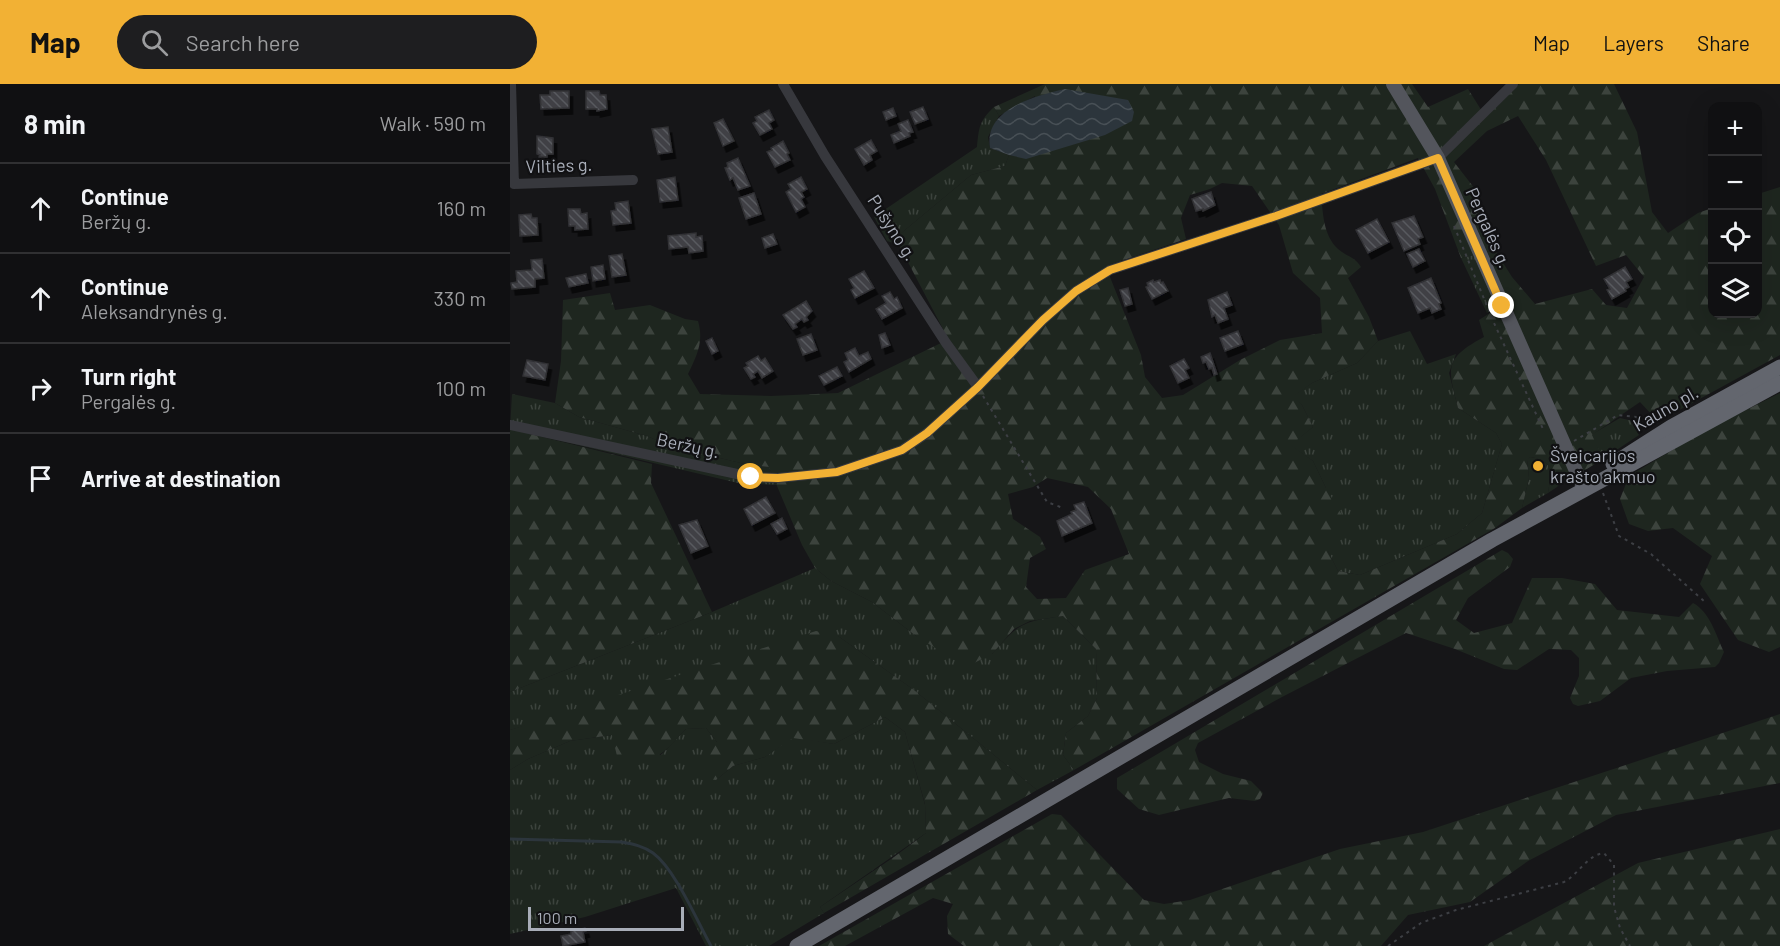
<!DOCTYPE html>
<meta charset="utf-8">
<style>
:root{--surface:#101012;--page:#1e1e20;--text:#f1f3f6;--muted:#9c9d9f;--line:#303032;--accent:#f2b134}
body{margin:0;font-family:Barlow,sans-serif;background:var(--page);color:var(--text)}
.controls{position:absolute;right:18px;top:18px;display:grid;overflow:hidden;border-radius:12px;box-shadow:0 6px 24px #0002}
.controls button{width:54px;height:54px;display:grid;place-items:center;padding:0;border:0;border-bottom:2px solid var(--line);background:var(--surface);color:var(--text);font:30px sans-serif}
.scale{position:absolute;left:18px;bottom:15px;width:156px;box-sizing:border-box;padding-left:6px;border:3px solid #a8adb8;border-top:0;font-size:16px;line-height:21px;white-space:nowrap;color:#a8adb8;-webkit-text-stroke:4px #111113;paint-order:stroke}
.stop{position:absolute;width:18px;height:18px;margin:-14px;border:4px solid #f2b134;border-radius:50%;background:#fff}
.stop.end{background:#f2b134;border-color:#fff;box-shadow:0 2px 6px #0008}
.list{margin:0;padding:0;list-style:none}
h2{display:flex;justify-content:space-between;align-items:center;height:78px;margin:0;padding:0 24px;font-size:26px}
h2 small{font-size:20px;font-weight:400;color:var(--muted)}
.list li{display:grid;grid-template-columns:39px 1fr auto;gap:18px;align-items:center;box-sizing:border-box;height:90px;padding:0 24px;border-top:2px solid var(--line)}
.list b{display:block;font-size:22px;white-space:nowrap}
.list p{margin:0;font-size:20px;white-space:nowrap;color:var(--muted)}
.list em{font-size:20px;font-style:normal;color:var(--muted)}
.icon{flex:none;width:33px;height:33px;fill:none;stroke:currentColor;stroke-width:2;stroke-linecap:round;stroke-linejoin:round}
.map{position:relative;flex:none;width:1270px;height:862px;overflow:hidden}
header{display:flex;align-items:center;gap:36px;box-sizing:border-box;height:84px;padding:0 30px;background:var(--accent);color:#111}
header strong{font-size:28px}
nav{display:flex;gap:33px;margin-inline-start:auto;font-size:21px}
.search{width:420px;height:54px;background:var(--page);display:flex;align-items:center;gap:15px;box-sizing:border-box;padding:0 21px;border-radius:33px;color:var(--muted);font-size:22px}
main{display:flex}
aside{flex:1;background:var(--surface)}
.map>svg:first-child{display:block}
.grass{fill:url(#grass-tufts)}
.forest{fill:url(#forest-firs);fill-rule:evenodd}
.water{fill:url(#water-waves)}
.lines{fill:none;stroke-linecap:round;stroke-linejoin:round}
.stream{stroke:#2c353c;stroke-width:3}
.building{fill:url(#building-back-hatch);stroke:#303034;stroke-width:1.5;filter:url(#shadow)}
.path{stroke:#3d3f44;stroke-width:2;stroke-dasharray:3 4.5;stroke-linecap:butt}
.minor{stroke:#37383d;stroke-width:10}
.major{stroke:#53555c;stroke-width:14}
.highway{stroke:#63666e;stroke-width:15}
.route{stroke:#f2b134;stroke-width:8}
.poi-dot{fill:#f2b134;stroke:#111113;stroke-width:2}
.labels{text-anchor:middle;stroke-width:4.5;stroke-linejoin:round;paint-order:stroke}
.street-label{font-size:18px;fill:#a8adb8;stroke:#111113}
.poi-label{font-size:18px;fill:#a8adb8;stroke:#111113;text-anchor:start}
</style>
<header>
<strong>Map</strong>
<div class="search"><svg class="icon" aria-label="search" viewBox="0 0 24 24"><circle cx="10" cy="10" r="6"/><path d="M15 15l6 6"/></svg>Search here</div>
<nav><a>Map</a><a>Layers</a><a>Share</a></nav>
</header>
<main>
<aside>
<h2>8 min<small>Walk · 590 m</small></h2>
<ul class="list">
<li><svg class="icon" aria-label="ahead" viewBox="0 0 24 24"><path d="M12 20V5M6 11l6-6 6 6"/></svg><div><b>Continue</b><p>Beržų g.</p></div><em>160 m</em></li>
<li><svg class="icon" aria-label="ahead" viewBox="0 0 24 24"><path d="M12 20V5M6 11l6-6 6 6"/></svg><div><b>Continue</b><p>Aleksandrynės g.</p></div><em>330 m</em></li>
<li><svg class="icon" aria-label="right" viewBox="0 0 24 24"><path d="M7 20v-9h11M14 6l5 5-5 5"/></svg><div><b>Turn right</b><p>Pergalės g.</p></div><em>100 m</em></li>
<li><svg class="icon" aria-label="arrive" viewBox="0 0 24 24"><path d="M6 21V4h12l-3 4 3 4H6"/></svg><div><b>Arrive at destination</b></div></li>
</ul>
</aside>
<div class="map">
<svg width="1270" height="862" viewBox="0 0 1270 862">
<defs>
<pattern id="grass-tufts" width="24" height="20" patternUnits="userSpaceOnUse" patternTransform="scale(1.5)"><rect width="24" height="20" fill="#1e261f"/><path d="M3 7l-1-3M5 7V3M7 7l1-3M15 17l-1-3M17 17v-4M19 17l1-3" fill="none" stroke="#3c433d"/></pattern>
<pattern id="forest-firs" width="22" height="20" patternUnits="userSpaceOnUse" patternTransform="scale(1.5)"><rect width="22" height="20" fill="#1e261f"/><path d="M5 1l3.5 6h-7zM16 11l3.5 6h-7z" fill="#3c433d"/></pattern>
<pattern id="water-waves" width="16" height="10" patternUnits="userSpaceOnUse" patternTransform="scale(1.5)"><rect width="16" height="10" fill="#2c353c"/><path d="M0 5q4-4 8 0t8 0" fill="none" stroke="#485056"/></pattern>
<pattern id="building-back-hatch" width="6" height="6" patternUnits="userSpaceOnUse" patternTransform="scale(1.5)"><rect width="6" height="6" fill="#404145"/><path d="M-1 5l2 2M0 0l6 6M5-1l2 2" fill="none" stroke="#595a5e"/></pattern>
<filter id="shadow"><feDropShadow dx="3.5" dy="6" stdDeviation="0" flood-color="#0009"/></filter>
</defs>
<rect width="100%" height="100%" fill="#161618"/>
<g class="grass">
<path d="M484,23L489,32L478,53L480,64L499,71L495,82L461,91L389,151V161L377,157L364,133L467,63C469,44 469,37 484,23Z"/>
<polygon points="985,166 1002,193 989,193 995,220 977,229 951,174"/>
<polygon points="900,247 917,280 946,270 939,289 948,324 986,349 992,360 972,429 947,450 850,491 828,487 818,467 816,404 803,377 780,361 803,343 792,321 783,312 802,299 847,279 868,257"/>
<polygon points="2,310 45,319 69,333 137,352 160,362 235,380 259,383 267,401 228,399 0,345"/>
<polygon points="1110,334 1123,337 1130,345 1127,348 1129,351 1093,375 1081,351"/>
<path d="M1020,373C1045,377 1041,388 1038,409L1012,424L1019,394L1017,376Z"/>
<path d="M305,484L321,497L362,518L406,552L482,570C510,538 512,538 553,532L586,565L587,614L578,632L556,649L553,671L564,686L527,706L404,606L328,552L0,646V608L202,528Z"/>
<polygon points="375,633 395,648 415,721 416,749 310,823 314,829 259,862 196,862 166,804 75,833 0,850 0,686 18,675 60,657 102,651 151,671 176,645 196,644 207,658 206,696 223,682 255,673 283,653 324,660"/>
</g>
<g class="forest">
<path d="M535,0H902L918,23L958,5L975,32L1009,0H1104L1127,48L1142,128L1158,149L1188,129L1202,124V230H1248V110L1270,103V271L1153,335L1144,333L1130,318L1082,351L1093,375L1072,388L1052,397L1047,403L1038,409C1041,388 1045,377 1020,373L1017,377L1019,394L1012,424L985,444L564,686L553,671L556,649L578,632L587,614L586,565L553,532L520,537L504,545L482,570L456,583L406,552L362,518L321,497L305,484L292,461L259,383L235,380L160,362L137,352L69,333L45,319L51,277L53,216L100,209L105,226L140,221L175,235L188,237C194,258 187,271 178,290L190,310L261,312L328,309L431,259L433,245L389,161V151L461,91L495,82L499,71L517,74L525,12L489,32L484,23ZM1008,32L1036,76L1086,182L1116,171L1134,193L1117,224L1096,221L1082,205L1025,220L1002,193H989L987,201L994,220L969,236L974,253C933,275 938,284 948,324L986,349L992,360L972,429L947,450L850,491L828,487L818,467L839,443L816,404L803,377L781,361L803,343L792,321L784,312L802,299L847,279L868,257L859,233L838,194L851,183C844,172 837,173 828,165C813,151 813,129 811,110L908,74L925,105L951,174L985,166L987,154L971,128L965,105L944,78L977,47ZM712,99L742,102L769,141L783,189L810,214L812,249L770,256L730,276L673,311L652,314L635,293L631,271L600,193L599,181L676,155L671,134L680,111L700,105ZM537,394L578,403L601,425L619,470L575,486L556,514L527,515L516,503L520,474L536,465L530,453L503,435L498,410L523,403Z"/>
<polygon points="1270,309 1270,563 1259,568 1228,556 1190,500 1202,472 1163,444 1138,447 1119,440 1110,415 1119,392 1194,347"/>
<polygon points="0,345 142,380 141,399 202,528 0,608"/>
<path d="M992,466L998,469L1003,475L1000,483L958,514L946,536L964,549L1002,539L1022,494H1052L1085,500L1107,526L1169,533L1183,519C1200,528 1206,551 1214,568L1209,579L1205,583L1157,587L1121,594L1090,617L1068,622L1063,620L1060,614L1069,592V574L1061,566L1039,565L1007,586L994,585L945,565L896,549L772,613L688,659L685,666L689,678L713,690L741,697L753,709L750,715L745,717L719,714L649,731L629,725L607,705V694Z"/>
<path d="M306,547L328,552L404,606L527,706L314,829L310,823L384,773L416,749L415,720L395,648L375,633L324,660L283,654L255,673L223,682L206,696L198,695L192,678L207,658L196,644L176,645C147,675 150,678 107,672L102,651L60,657L18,675L0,686V646Z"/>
<polygon points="1270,630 1270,699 1106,731 1018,777 960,818 898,831 871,862 454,862 438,850 437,832 443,820 423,814 335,862 309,862 542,730 551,731 634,816 654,820 680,816 830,765 913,748"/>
<polygon points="1270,745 1270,862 974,862 1128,779"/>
</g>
<path class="water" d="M555,5L618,16L624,28L622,37L595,51L516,75L499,71L480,64C473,25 525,12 555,5Z"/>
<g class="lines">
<path class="stream" d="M0,755L112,758C123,760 133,762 143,769C165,785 187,837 201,862"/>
</g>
<g class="building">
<polygon points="40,7 59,7 59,24 31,25 30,11 40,11"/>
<polygon points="76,7 89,7 90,11 96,11 97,25 87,27 87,25 76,25"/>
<polygon points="413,23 418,35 405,40 400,28"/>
<polygon points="383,24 386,32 376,36 373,28"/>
<polygon points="259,26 264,36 259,39 262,45 250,51 243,39 247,37 245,33"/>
<polygon points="213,35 224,57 213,62 204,39"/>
<polygon points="398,36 403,48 399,49 400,52 384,59 381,51 391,47 388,40"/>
<polygon points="158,43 162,68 148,70 142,45"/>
<polygon points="27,52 43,54 43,70 37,70 37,73 29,73 30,71 27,70"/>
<polygon points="361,56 367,67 360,71 362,76 354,81 345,65"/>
<polygon points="273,57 279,69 277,70 280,76 265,83 257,68 262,66 261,64"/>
<polygon points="228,74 240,102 228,106 223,94 220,96 215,84 218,83 217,79"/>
<polygon points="165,93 168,116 150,118 147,96"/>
<polygon points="291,93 297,105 291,108 294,113 291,115 295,123 286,128 276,108 281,105 278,100"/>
<polygon points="701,108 705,121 693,127 693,125 686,127 682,115"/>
<polygon points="244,109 251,130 236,135 229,114"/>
<polygon points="118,117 121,139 103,141 101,127 106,126 105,119"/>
<polygon points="58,125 70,125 71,130 77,129 78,145 65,146 65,142 59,142"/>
<polygon points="21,130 22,134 27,134 28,151 10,152 9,131"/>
<polygon points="904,132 913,153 908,155 910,160 894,167 882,139"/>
<polygon points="867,135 879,158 858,169 846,146"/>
<polygon points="186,149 186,153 192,152 193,167 179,169 178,163 159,165 158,152"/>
<polygon points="263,150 267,160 255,164 252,154"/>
<polygon points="909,165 915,177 903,183 897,170"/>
<polygon points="112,170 116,191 102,193 99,172"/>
<polygon points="32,175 34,194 25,195 25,203 2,205 1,199 7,198 6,187 22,186 21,176"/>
<polygon points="93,181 95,195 83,197 81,183"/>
<polygon points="1115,183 1122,195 1116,198 1119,203 1115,205 1116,207 1102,215 1097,206 1100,205 1094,195"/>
<polygon points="354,187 364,204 345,214 341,206 344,204 339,195"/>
<polygon points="76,190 78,199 59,203 56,194"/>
<polygon points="921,194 931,219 929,220 931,225 922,229 920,224 908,229 898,204"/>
<polygon points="643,196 644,198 650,196 651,199 653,198 658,207 642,215 636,203 638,202 637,199"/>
<polygon points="618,204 622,220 615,222 610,206"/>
<polygon points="380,208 384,215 387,213 392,224 372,235 366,225 376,219 372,212"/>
<polygon points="717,208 722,221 714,224 718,235 708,239 705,231 702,233 698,216"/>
<polygon points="296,217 302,227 296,233 298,236 294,238 292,235 285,240 287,243 283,245 273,231"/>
<polygon points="728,247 733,260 715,267 710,254"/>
<polygon points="375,249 380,261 372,264 369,251"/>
<polygon points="301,250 307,266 293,271 287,255"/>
<polygon points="202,254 208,267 202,270 196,257"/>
<polygon points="345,264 349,272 358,268 361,275 339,288 334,278 338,276 335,269"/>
<polygon points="700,269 707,290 704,291 702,284 699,285 696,278 693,279 691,273"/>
<polygon points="248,272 251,277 255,274 263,287 252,294 248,287 243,290 245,293 241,295 234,284 238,282 236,279"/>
<polygon points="674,275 679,284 675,286 679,294 668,299 660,282"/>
<polygon points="17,276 38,280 35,296 13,292"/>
<polygon points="327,283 332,292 314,301 309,292"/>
<polygon points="256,413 265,429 242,441 234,425"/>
<polygon points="574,418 582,439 552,452 547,437 562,430 561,428 566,426 564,421"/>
<polygon points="272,434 277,445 267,450 261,440"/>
<polygon points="187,436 198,462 181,469 169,441"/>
<polygon points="75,844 76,847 73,848 75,858 53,862 51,852 61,850 61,847"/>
</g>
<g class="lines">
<g class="path">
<polyline points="944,142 984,239 1033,345"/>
<polyline points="473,312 537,418 553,424"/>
<polyline points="1064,357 1108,331 1126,333 1135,345"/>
<polyline points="1093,409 1109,452 1141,470 1195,518"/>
<path d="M878,862L911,839L946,826L1054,798C1069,790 1077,771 1094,769L1104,781V823L1110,844L1120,862"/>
</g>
<g class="minor">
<polyline points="1,0 4,100 123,96"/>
<polyline points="273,0 315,72 436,259 468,303"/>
<polyline points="0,341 241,393 268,394 327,388 392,366 417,349 468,303 533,236 566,207 600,186 766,132 928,74 1003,0"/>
</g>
<polyline class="major" points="883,0 928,74 1074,405"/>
<g class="highway">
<polyline points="1103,380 1161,343 1270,283"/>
<polyline points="287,862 982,456 1270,299"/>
</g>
</g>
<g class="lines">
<polyline class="route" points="241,393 268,394 327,388 392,366 417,349 468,303 533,236 566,207 600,186 766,132 928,74 992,222"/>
</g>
<circle class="poi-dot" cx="1028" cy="382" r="6"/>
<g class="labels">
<g class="street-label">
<text transform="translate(49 82) rotate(-2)" y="6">Vilties g.</text>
<text transform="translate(382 144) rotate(57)" y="6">Pušyno g.</text>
<text transform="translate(978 144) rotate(66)" y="6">Pergalės g.</text>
<text transform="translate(1156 325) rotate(-30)" y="6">Kauno pl.</text>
<text transform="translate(178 362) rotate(12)" y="6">Beržų g.</text>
</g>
<g class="poi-label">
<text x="1040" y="378">Šveicarijos<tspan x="1040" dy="21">krašto akmuo</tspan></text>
</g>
</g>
</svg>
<div class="controls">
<button>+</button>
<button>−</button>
<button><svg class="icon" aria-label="locate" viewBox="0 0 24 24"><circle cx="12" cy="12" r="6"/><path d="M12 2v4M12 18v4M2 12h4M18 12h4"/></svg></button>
<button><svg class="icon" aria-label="layers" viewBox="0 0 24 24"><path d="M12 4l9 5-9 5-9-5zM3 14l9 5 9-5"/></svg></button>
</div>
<div class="scale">100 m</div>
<div class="stop" style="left:241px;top:393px"></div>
<div class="stop end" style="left:992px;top:222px"></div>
</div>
</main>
